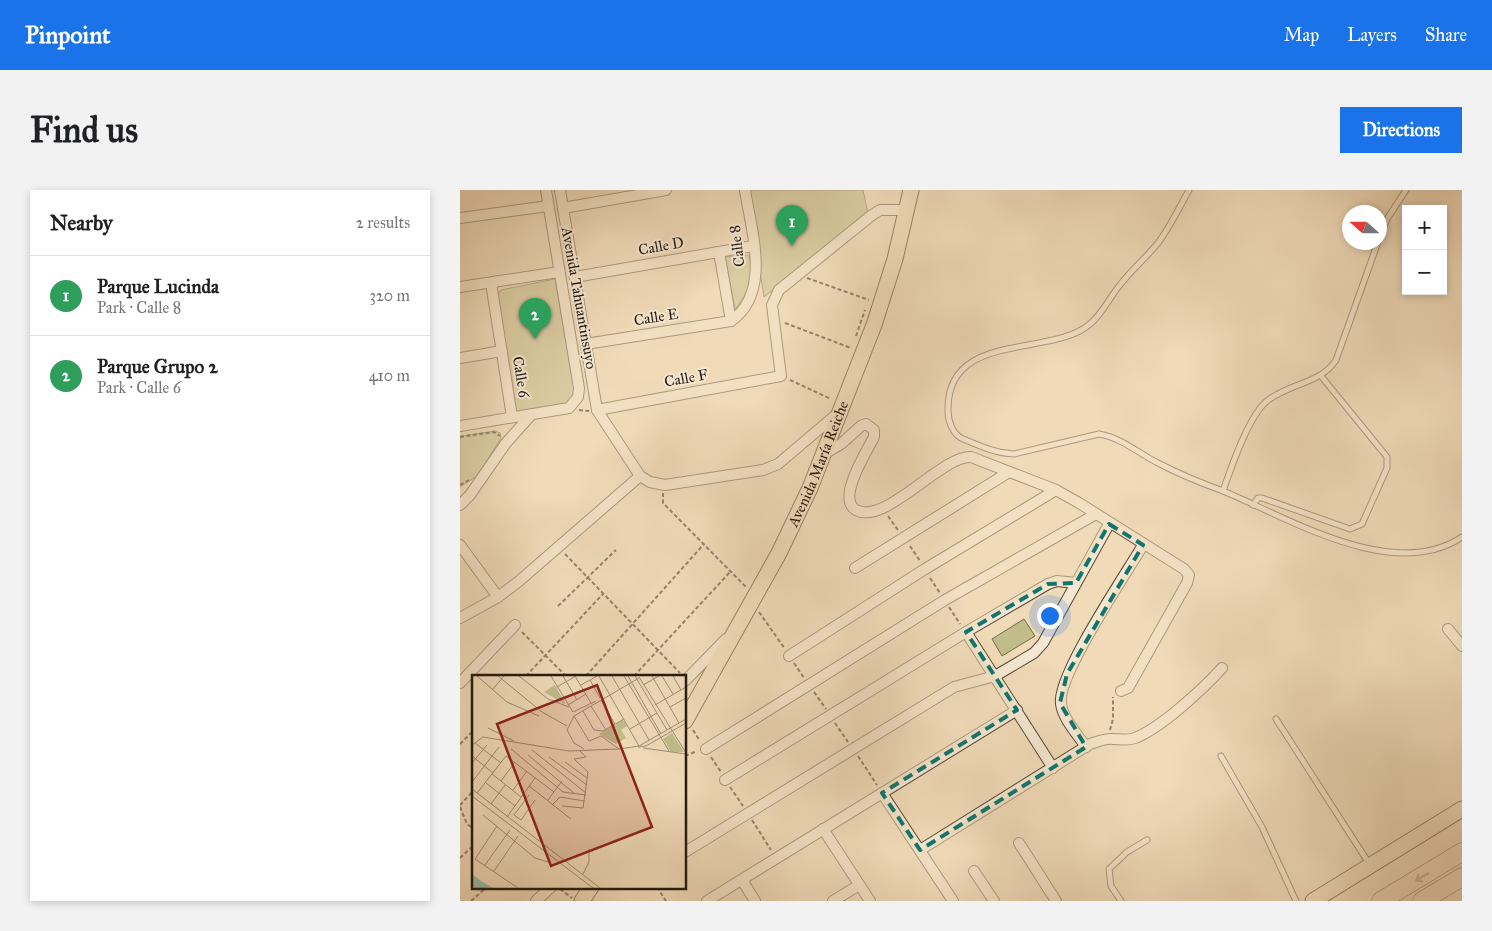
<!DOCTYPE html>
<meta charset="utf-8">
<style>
:root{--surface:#fff;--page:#f2f2f2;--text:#202124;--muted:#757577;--line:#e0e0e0;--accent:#1a73e8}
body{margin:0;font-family:"IM FELL Great Primer",serif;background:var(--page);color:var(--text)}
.controls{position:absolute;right:15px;top:15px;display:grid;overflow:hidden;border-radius:0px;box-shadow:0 2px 8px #0003}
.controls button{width:45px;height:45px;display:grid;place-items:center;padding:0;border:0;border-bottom:1px solid var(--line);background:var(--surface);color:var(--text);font:25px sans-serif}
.compass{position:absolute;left:882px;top:15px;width:45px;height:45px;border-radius:50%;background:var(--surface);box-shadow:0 2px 8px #0003;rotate:291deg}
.you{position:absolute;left:589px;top:425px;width:18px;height:18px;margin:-12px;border:4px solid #fff;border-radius:50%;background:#1a73e8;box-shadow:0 0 0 8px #1a73e833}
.badge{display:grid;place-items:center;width:32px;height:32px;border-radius:50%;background:var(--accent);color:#fff;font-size:16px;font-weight:700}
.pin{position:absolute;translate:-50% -41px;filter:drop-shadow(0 1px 2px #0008)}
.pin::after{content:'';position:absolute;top:26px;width:18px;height:15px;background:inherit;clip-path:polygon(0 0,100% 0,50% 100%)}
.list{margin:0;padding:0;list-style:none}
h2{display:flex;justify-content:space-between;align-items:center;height:65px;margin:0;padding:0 20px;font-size:21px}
h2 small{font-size:16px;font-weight:400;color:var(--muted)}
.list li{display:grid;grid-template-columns:32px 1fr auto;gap:15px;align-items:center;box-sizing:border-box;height:80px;padding:0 20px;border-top:1px solid var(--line)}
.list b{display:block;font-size:19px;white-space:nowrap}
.list p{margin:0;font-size:16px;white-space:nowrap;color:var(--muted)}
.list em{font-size:16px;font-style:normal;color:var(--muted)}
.map{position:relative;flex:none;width:1002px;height:711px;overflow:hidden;border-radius:0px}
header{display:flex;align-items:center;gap:30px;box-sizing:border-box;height:70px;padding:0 25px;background:var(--accent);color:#fff}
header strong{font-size:24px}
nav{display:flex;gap:28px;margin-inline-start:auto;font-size:18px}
.intro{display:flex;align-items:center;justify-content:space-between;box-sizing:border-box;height:120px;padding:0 30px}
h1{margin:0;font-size:35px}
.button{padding:12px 22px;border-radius:0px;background:var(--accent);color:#fff;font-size:18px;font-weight:700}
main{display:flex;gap:30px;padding:0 30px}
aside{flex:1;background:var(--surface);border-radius:0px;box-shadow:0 2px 8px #0003}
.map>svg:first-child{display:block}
.green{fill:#c0bd8a;stroke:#726c4c}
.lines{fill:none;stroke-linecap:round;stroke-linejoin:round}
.service-casing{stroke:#574a39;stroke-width:7}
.minor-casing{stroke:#574a39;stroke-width:12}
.primary-casing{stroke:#241a0f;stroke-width:17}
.motorway-casing{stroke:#241a0f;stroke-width:19}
.path{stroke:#241a0f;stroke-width:2;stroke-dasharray:4 2.5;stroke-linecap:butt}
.service{stroke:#f5e7d1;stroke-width:5}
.minor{stroke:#f5e7d1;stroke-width:10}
.primary{stroke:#f0dab8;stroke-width:15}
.motorway{stroke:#f0dab8;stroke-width:18}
.oneway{stroke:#94846c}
.marked{fill:none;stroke:#0f766e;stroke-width:4;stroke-dasharray:10 6;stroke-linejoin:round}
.labels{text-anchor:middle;stroke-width:4;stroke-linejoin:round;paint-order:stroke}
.street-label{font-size:15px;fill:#241a0f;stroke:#f5e7d1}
.inset-road{fill:none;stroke:#9e8d74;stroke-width:1}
.view{fill:#8f2418;fill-opacity:0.15;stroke:#8f2418;stroke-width:2.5}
.inset-edge{fill:none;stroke:#241a0f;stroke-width:2.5}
</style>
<header>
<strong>Pinpoint</strong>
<nav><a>Map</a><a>Layers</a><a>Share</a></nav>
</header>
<div class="intro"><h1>Find us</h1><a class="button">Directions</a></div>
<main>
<aside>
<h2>Nearby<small>2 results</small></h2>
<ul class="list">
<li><span class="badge" style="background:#2e9e5b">1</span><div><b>Parque Lucinda</b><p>Park · Calle 8</p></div><em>320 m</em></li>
<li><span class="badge" style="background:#2e9e5b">2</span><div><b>Parque Grupo 2</b><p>Park · Calle 6</p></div><em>410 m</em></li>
</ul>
</aside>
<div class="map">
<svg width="1002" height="711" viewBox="0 0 1002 711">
<rect width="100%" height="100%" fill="#f0dab8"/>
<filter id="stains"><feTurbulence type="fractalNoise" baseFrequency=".004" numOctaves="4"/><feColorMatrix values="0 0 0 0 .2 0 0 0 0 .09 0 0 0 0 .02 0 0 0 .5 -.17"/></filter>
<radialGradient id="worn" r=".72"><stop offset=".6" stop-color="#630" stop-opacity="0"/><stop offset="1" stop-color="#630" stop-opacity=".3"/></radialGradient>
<g class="green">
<polygon points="287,0 403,0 408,24 304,107"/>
<path d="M289,65C294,86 289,103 275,119L265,67Z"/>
<polygon points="95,89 115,202 111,211 106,215 55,223 37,105 41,100"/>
<polygon points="35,241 40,243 41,248 17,286 0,297 0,246"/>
<polygon points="564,429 575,446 542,466 532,449"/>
</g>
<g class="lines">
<g class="service-casing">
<g id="service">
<path d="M729,0C719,18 710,37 698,53C686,68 671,80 660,95C649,108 643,123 630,134C591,168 486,140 488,221C488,231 493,245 503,249C520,256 535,263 554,264L639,244C662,248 678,263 698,273C719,284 741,293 763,301"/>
<polyline points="919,49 927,29 946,0"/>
<path d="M918,52L876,170C861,194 829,193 807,211C789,225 771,278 763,301C829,328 933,393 1002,347"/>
<polyline points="793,315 798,308 802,308 890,339 902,334 927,278 927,267 861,186"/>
<polyline points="816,529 910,675"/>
<polyline points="761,566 802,637 836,711"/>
<polyline points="661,711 651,696 649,679 667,662 687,650"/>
</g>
</g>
<g class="minor-casing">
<g id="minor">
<polyline points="100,0 137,220 180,286 190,292 205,295 303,280 318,274 377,224"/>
<polyline points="103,18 206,0"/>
<polyline points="0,28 88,16"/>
<polyline points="259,62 271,131"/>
<polyline points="115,87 293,56"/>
<polyline points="31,93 52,227"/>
<polyline points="0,97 99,82"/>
<path d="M126,154L271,131C312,103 291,40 285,0"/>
<polyline points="0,168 42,161"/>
<polyline points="137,220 321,186 312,115 319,100 412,25 420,20 447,20"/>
<polyline points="0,236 109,218 118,207 119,198 86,0"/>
<path d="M364,264L381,254L401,236L406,234L414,240V247C407,261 376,309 396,320C425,336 482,265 511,267L596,300L619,313L724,379L729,385L727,393L668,498L661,501"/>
<polyline points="0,315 10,305 46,253 72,224"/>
<polyline points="0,355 38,407"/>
<polyline points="395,378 549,282"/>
<polyline points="0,428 38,407 58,392 180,286"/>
<polyline points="988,439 1002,456"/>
<polyline points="506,442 593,578"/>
<polyline points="329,466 465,379 596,300"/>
<polyline points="225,491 266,449"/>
<polyline points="0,493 55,435"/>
<path d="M626,557C618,545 603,529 601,514C596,487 666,384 683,355"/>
<polyline points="246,559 485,410 636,324"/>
<polyline points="265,590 506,442 588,394 597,391 616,393"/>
<polyline points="422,603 493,711"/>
<polyline points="363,639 410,711"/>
<polyline points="559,653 596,711"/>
<path d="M460,660L630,554C637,552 645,548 653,549C661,549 667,551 675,548C701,538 743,499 762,478"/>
<polyline points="225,662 494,497 535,486 574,463 583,453 649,334"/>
<polyline points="514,681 534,711"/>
<polyline points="282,690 295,711"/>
<polyline points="76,711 91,697"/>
<polyline points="247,711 557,520"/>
<polyline points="373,711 399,695"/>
</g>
</g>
<g class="primary-casing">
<g id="primary">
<path id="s1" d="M225,531L319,363L350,298L414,135L435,69L451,0"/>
<polyline points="122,711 131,697"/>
<polyline points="853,711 1002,619"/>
</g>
</g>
<g class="motorway-casing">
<g id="motorway">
<polyline points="921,711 1002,662"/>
<polyline points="962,711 1002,687"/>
</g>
</g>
<g class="path">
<polyline points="347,88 409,110"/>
<polyline points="325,133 391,158"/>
<polyline points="396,146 405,120"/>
<polyline points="330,190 371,209"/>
<polyline points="119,220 129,221"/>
<polyline points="0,247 34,242 40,246"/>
<polyline points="0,295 9,290"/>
<polyline points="203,303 203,313 286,397"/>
<polyline points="428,326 438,340"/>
<polyline points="450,356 460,371"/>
<polyline points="105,364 220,483"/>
<polyline points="470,388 480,403"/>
<polyline points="98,416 156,360"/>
<polyline points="489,417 500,434"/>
<polyline points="299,422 325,459"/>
<polyline points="62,442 106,486"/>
<polyline points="334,473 344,488"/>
<polyline points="66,486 143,404"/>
<polyline points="126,486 244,354"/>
<polyline points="174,486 270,382"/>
<polyline points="354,502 366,519"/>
<polyline points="375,533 388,552"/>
<polyline points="233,540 240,551"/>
<polyline points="650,540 653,529 653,507"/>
<polyline points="0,554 14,540"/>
<polyline points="225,566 237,561"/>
<polyline points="398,566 417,595"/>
<polyline points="251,567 261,582"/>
<polyline points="270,597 283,616"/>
<polyline points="0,615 14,600"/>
<polyline points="0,617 7,634 14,639"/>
<polyline points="292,630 311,660"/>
<polyline points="0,668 14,655"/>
<polyline points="197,697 206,711"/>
<polyline points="100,699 112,708"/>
<polyline points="11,711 27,697"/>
</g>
<use href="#service" class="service"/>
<use href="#minor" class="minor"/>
<use href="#primary" class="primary"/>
<use href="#motorway" class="motorway"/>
</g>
<defs><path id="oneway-shaft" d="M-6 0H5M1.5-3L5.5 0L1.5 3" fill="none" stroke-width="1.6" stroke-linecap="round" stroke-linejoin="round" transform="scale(1.25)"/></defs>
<use class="oneway" href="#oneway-shaft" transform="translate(962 687) rotate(149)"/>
<path d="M0 0H1002V711H0ZM649,334L683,355L607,484L600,513L626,557L460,660L422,603L557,520L506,442L588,394L616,393Z" fill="#f0dab8" fill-opacity=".55" fill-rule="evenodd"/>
<path class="marked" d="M649,334L683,355L607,484L600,513L626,557L460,660L422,603L557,520L506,442L588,394L616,393Z"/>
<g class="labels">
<g class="street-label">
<text transform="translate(201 56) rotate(-10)" y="5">Calle D</text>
<text transform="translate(277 56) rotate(-97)" y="5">Calle 8</text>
<text transform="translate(119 108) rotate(80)" y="5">Avenida Tahuantinsuyo</text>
<text transform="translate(196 127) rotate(-9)" y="5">Calle E</text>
<text transform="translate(61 187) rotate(81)" y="5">Calle 6</text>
<text transform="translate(226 188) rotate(-10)" y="5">Calle F</text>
<text dy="5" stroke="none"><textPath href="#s1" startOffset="290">Avenida María Reiche</textPath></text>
</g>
</g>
<g transform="translate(12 485)">
<rect width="214" height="214" fill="#f0dab8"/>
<path d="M83,10L93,28V29L72,17ZM151,45L155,51L149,55L154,63L144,69L127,59ZM200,58L212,77H199L191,64Z" fill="#c0bd8a"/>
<path d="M0,199L9,206L21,213H0Z" fill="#9bbbab"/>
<path class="inset-road" d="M5,1L35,27L67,41M26,1L70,37L95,51M47,1L76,24L97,32M79,1L101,37L124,26M91,1L105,25M103,1L119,28M127,1L167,71M140,1L177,65M152,1L197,76M156,1L189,59M163,1L195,55M180,1L207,48M190,1L201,19M201,1L209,15M167,2L214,78M118,5L128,23M109,10L125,1M171,10L187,1M85,12L104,1M20,15L32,1M129,25L143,49M96,30L114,19M183,30L214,12M119,31L134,55M198,32L214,23M111,36L122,55M102,41L117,66L129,61L147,74M16,53L42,66M158,54L185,38M122,55L131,56L152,44M3,68L29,88M0,70L11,62L97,76L147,74L167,71L214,44M166,72L174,71L214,48M171,73L214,79M39,74L91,117L114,120M112,74L102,68L95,55L102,41L167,3M60,75L114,118M56,80L103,119M0,81L21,98M77,82L115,110M93,87L115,103M0,88L15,70M20,99L49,122M29,106L43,87M0,107L27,72M14,108L43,131M57,111L99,144M0,114L128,213M41,115L55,96M5,118L34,81L82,117M57,120L42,140L49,145L63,125M0,121L121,213M76,125L90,106M19,129L33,110M81,129L88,122L112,126M90,131L111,133L116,97L102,84L114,82L108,76M11,140L63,183L76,187M35,142L63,103M25,151L3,184L46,213M13,190L38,155M22,196L46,161M111,199L117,187V174"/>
<path class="view" d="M125,10L180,152L79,191L25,49Z"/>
<rect width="214" height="214" class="inset-edge"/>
</g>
<rect width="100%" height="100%" filter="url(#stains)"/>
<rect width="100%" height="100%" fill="url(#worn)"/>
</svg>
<div class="controls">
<button>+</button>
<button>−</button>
</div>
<svg class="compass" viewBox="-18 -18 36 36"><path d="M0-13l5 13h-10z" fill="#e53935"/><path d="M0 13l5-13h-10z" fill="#757577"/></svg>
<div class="you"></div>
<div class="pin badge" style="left:332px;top:56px;background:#2e9e5b">1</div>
<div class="pin badge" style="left:75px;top:149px;background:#2e9e5b">2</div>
</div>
</main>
